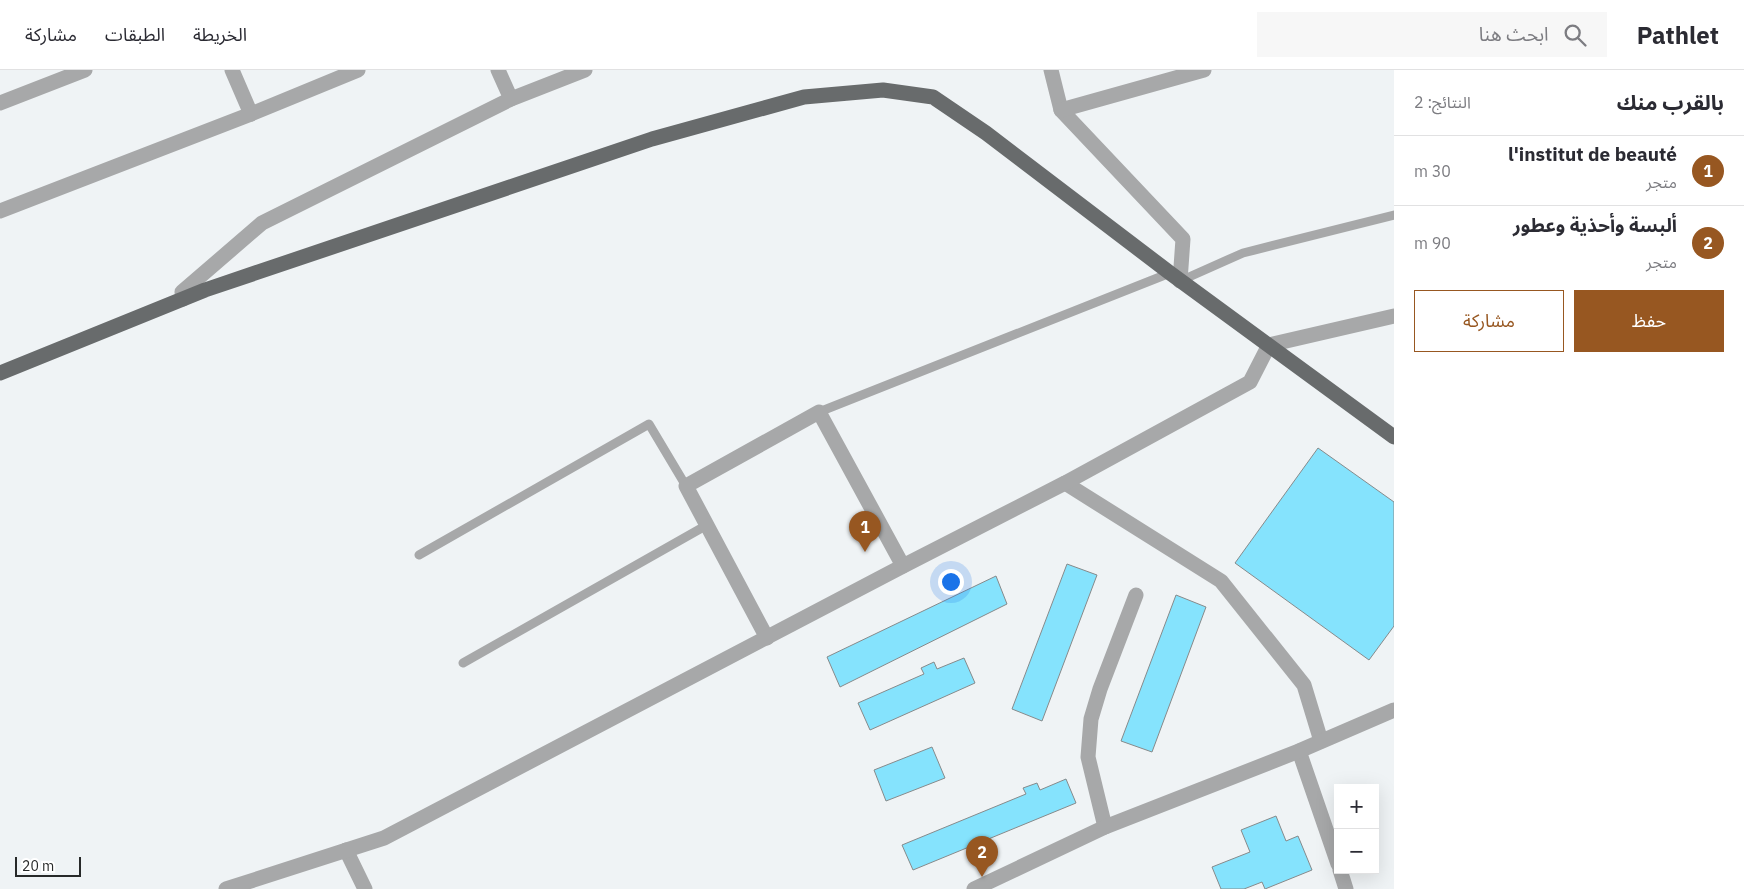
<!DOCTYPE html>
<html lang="ar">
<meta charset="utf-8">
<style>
:root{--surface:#fff;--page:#f7f7f7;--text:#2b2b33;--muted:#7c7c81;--line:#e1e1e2;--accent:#975721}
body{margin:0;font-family:"IBM Plex Sans","Noto Sans Arabic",sans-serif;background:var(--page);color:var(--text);direction:rtl}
.controls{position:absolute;right:15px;bottom:15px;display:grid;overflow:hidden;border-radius:0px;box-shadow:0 5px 20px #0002}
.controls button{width:45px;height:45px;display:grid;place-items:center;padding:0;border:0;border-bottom:1px solid var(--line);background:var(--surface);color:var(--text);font:25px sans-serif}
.scale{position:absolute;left:15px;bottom:12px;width:66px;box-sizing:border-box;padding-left:5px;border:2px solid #272929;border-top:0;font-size:14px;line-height:18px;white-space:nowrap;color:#272929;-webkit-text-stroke:4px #fff;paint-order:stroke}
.you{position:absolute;left:950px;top:511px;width:18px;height:18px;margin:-12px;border:4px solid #fff;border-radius:50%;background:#1a73e8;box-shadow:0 0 0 8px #1a73e833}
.badge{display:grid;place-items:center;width:32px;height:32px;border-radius:50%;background:var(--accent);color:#fff;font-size:16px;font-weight:700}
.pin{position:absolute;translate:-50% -41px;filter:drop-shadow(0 1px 2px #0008)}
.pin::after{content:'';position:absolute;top:26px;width:18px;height:15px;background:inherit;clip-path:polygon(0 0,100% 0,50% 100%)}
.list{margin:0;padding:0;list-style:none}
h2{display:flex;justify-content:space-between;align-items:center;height:65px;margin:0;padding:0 20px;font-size:21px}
h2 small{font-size:16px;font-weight:400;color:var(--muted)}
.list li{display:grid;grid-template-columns:32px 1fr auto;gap:15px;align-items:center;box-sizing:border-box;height:70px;padding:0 20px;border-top:1px solid var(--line)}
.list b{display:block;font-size:19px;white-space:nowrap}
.list p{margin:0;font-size:16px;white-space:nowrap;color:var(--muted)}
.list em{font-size:16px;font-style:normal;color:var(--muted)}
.actions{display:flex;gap:10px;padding:15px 20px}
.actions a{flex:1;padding:11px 0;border:1px solid var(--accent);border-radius:0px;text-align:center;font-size:18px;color:var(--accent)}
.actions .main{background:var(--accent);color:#fff}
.icon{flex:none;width:28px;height:28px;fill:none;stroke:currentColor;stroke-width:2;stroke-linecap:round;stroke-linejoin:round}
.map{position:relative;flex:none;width:1394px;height:819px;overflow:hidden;direction:ltr}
header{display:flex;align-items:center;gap:30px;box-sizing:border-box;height:70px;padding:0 25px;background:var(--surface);border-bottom:1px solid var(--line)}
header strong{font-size:24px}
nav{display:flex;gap:28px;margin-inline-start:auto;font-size:18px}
.search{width:350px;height:45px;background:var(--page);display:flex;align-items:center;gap:12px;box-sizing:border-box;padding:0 18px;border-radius:0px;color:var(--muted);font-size:19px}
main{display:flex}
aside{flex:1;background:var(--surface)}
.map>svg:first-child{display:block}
.building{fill:#85e3fd;stroke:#868a8b}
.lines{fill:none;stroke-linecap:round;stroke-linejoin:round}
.lane{stroke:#a7a8a9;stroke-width:9}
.street{stroke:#a7a8a9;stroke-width:15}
.primary{stroke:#686b6c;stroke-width:15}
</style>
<header>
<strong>Pathlet</strong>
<div class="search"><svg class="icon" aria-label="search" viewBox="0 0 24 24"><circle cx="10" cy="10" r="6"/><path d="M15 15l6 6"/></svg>ابحث هنا</div>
<nav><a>الخريطة</a><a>الطبقات</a><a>مشاركة</a></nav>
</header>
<main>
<aside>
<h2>بالقرب منك<small>النتائج: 2</small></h2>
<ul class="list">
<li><span class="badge">1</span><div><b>l'institut de beauté</b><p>متجر</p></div><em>30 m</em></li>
<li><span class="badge">2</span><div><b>ألبسة وأحذية وعطور</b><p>متجر</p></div><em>90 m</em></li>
</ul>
<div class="actions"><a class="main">حفظ</a><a>مشاركة</a></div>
</aside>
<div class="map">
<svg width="1394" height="819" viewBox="0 0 1394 819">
<rect width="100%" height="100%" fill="#eff3f5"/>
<g class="building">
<polygon points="1318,378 1394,432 1394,556 1369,590 1235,493"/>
<polygon points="1067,494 1097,505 1042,651 1012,639"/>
<polygon points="996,506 1007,534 840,617 827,587"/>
<polygon points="1176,525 1206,537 1152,682 1121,671"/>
<polygon points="964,588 975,613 870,660 858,633 924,604 921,598 934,592 937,599"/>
<polygon points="932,677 945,708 886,731 874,700"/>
<polygon points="1066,709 1076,733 913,800 902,775 1026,724 1023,718 1037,713 1040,720"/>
<polygon points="1276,746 1286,771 1298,766 1312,800 1265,819 1262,812 1244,819 1221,819 1212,797 1250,782 1241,760"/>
</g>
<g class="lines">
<g class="lane">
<polyline points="1180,211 1243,183 1394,145"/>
<polyline points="819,342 1170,203"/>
<polyline points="419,485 649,354 686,416"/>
<polyline points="463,593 707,455"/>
</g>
<g class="street">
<polyline points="232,0 251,44"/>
<polyline points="498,0 511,29"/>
<polyline points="1051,0 1061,40 1183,169 1180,211"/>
<polyline points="0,33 85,0"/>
<polyline points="1061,40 1204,0"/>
<polyline points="0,141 251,44 358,0"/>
<polyline points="183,229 182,222 262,153 511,29 585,0"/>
<polyline points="1065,413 1221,511 1304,615 1321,671"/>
<polyline points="767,568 686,416 819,342 903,496"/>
<polyline points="1299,681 1338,794"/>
<polyline points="1105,757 1088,687 1091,649 1100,619 1136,525"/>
<polyline points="346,780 365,819"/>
<polyline points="1340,800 1346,819"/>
<polyline points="226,819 384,768 903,496 1065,413 1250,312 1269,275 1394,246"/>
<polyline points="974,819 1105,757 1299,681 1394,640"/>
</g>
<polyline class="primary" points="0,303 205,220 652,69 804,27 883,20 933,27 986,63 1170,203 1394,367"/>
</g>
</svg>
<div class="controls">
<button>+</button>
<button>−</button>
</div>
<div class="scale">20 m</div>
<div class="you"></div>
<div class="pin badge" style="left:865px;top:482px">1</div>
<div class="pin badge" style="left:982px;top:807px">2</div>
</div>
</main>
